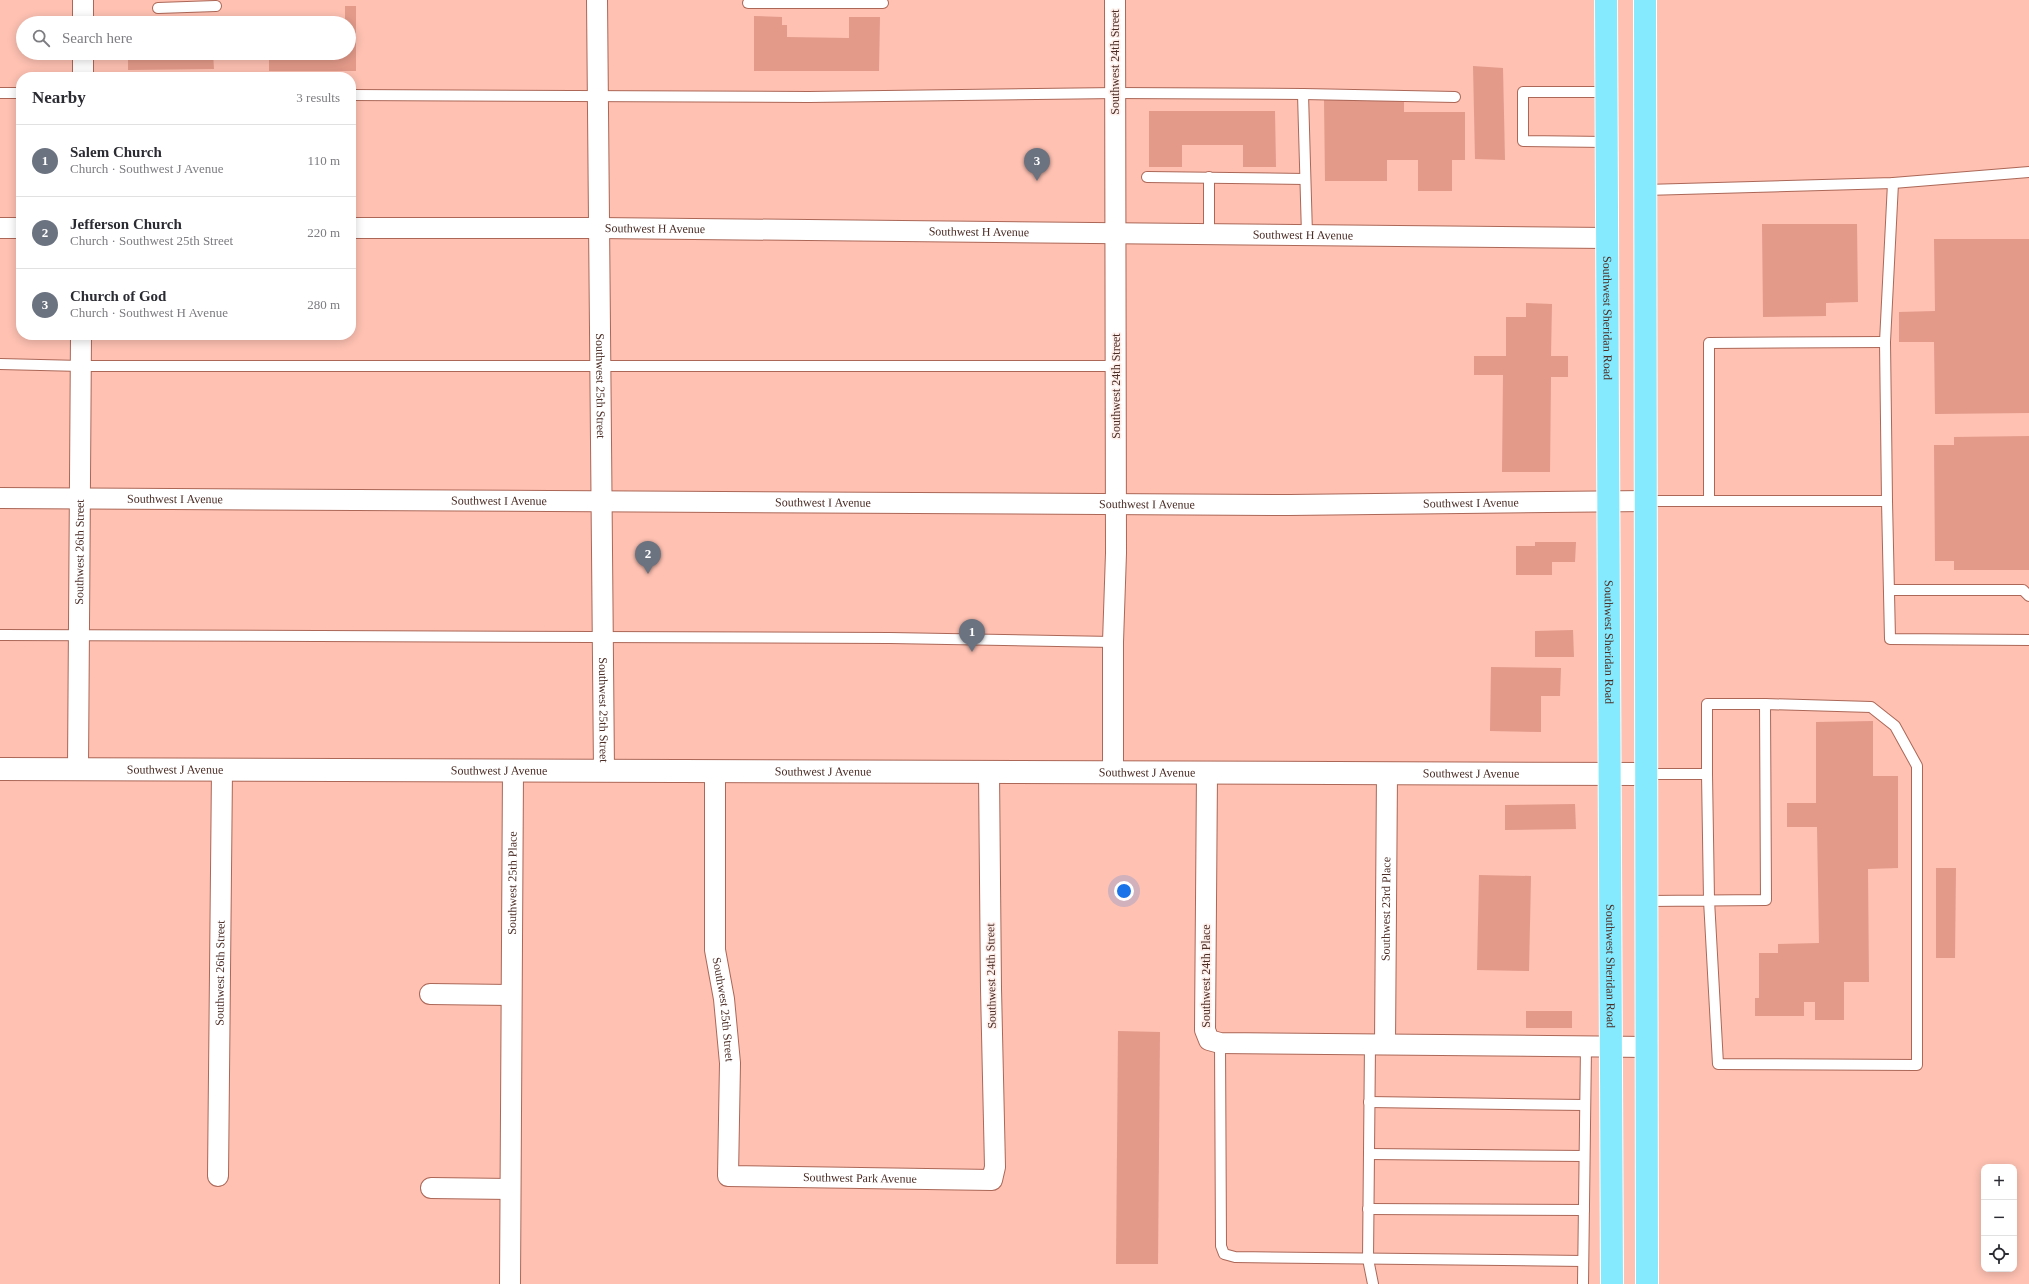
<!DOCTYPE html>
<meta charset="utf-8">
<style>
:root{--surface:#fff;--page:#f2f2f3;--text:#2b2b33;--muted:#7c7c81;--line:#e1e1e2;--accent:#216876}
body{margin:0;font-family:Georgia,serif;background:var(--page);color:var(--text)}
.controls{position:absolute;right:12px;bottom:12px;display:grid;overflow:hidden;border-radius:8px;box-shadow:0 2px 10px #0003}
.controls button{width:36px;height:36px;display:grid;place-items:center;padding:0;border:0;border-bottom:1px solid var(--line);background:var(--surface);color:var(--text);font:20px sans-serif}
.you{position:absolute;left:1124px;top:891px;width:14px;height:14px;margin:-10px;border:3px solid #fff;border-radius:50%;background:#1a73e8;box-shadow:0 0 0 6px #1a73e833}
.badge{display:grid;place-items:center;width:26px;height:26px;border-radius:50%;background:var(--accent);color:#fff;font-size:13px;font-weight:700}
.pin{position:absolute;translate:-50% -33px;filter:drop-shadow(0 1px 2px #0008)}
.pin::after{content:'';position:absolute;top:21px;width:14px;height:12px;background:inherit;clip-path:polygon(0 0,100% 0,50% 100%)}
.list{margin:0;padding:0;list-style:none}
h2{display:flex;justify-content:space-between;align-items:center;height:52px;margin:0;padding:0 16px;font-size:17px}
h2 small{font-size:13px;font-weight:400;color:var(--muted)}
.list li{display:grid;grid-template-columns:26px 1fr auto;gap:12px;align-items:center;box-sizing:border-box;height:72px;padding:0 16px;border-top:1px solid var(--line)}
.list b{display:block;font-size:15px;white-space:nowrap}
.list p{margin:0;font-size:13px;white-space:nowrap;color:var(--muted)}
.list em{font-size:13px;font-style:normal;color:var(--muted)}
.icon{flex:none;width:22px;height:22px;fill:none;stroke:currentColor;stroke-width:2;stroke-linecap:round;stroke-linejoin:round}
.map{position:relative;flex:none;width:2029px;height:1284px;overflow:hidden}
.search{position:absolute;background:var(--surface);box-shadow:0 2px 10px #0003;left:16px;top:16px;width:340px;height:44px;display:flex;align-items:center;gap:10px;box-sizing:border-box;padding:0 14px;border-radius:22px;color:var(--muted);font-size:15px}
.panel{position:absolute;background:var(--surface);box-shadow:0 2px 10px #0003;left:16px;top:72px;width:340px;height:268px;border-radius:16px}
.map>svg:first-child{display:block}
.building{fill:#e39a89}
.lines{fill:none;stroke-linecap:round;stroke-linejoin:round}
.service-casing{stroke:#ac6757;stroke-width:12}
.minor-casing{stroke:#ac6757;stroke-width:22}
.tertiary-casing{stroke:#ac6757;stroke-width:24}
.primary-casing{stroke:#fff;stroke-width:24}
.service{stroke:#fff;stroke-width:10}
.minor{stroke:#fff;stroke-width:20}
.tertiary{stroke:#fff;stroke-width:22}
.primary{stroke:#85eafd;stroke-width:22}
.labels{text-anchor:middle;stroke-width:3;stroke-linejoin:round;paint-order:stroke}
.street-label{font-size:12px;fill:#4b2d26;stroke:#feeeea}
</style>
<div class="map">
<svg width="2029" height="1284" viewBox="0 0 2029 1284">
<rect width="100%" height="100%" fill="#fec1b2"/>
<g class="building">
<polygon points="345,6 356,6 356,71 269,71 269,53 349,53 349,23 345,23"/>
<polygon points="754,16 782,17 782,25 787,25 787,37 849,38 849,17 880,17 879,71 754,71"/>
<polygon points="128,53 213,53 214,69 128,70"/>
<polygon points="1473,66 1503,68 1505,160 1475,159"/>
<polygon points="1324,100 1404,100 1404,112 1465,112 1465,160 1452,160 1452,191 1418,191 1418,160 1387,160 1387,181 1325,181"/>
<polygon points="1149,111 1275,111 1276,167 1243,167 1243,145 1182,145 1182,167 1149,167"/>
<polygon points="1762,224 1857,224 1858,302 1826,303 1826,316 1763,317"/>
<polygon points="1934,239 2029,239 2029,413 1935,414 1934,342 1899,342 1899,312 1935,311"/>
<polygon points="1526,303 1552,304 1551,356 1568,356 1568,377 1551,377 1550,472 1502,472 1503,375 1474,375 1474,356 1506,356 1506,317 1526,317"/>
<polygon points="2029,436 2029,570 1954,570 1954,561 1935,561 1934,445 1954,445 1954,437"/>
<polygon points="1535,542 1576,542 1575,562 1552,562 1552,575 1516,575 1516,546 1535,546"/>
<polygon points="1573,630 1574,657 1535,657 1535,631"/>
<polygon points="1491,667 1561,668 1560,696 1541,696 1541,732 1490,731"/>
<polygon points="1873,721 1873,776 1898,776 1898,868 1868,869 1869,982 1844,982 1844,1020 1815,1020 1815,1002 1804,1002 1804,1016 1755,1016 1755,998 1759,998 1759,953 1778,953 1778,944 1819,943 1817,827 1787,827 1787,803 1816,803 1816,722"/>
<polygon points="1575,804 1576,829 1505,830 1505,805"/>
<polygon points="1936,868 1956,868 1955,958 1936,958"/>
<polygon points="1479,875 1531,876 1529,971 1477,970"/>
<rect x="1526" y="1011" width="46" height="17"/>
<polygon points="1118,1031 1160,1032 1158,1264 1116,1264"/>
</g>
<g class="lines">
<g class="service-casing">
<g id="service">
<polyline points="816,0 816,3 883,3"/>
<polyline points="748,3 816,3"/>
<polyline points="158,8 216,6"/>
<polyline points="1606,92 1523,92 1523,141 1606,142"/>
<polyline points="0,93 21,93"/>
<polyline points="1303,94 1455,97"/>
<polyline points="351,95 809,97 1116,93 1303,94 1307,235"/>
<polyline points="1147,177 1305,179"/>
<polyline points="1209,177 1209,234"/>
<polyline points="1645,190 1893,183 2029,172"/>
<polyline points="0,364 81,366 1116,366"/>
<polyline points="1646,501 1887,501 1885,342 1893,183"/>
<polyline points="1709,501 1709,343 1885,342"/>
<polyline points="1887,501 1890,639 2029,640"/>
<polyline points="1889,590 2023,590 2029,596"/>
<polyline points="0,635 890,638 1113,642"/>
<polyline points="1646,774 1707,774 1707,704 1765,704"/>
<polyline points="1648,901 1766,900 1765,704 1871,707 1895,726 1917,766 1917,1065 1718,1064 1709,900 1707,774"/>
<polyline points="1220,1043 1221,1246 1224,1254 1235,1257 1583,1261"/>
<polyline points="1370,1044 1368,1259 1373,1284"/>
<polyline points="1369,1102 1584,1105"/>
<polyline points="1369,1154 1584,1156"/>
<polyline points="1368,1209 1584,1210"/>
<polyline points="1583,1284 1586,1046"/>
</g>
</g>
<g class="minor-casing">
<g id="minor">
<path id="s1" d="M597,0L604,771"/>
<polyline points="83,23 83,0"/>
<polyline points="83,77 83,53"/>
<polyline points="0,228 21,228"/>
<path id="s2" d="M351,228H599L1607,238"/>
<path id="s3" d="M0,498L1289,505L1646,501"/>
<path id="s4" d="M78,769L81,335"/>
<path id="s5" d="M715,771V950L724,999L730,1063L728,1176L992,1180L995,1167L991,989L989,772"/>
<polyline points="1113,772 1113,642 1116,553 1115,0"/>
<polyline points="1207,773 1205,1030 1209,1040 1220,1043 1647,1047"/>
<polyline points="430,994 511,995"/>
<path id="s6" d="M1385,1044L1387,773"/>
<path id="s7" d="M218,1176L222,770"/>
<polyline points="431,1188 510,1189"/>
<path id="s8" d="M510,1284L513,771"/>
</g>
</g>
<g class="tertiary-casing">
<g id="tertiary">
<path id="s9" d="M0,769L1646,774"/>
</g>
</g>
<g class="primary-casing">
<g id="primary">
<path id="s10" d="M1606,0L1612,1284"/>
<polyline points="1645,0 1647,1284"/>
</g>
</g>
<use href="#service" class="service"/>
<use href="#minor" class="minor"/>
<use href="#tertiary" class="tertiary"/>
<use href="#primary" class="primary"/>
</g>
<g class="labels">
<g class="street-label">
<text transform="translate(1115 62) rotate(-90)" y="4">Southwest 24th Street</text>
<text dy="4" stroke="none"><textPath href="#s2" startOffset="304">Southwest H Avenue</textPath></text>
<text dy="4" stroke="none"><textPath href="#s2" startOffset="628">Southwest H Avenue</textPath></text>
<text dy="4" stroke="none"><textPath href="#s2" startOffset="952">Southwest H Avenue</textPath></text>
<text dy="4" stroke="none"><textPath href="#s10" startOffset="318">Southwest Sheridan Road</textPath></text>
<text dy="4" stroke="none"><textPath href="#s1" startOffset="386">Southwest 25th Street</textPath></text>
<text transform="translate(1116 386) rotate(-90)" y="4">Southwest 24th Street</text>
<text dy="4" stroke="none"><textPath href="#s3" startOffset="175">Southwest I Avenue</textPath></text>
<text dy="4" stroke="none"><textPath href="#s3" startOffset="499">Southwest I Avenue</textPath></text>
<text dy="4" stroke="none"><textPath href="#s3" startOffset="823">Southwest I Avenue</textPath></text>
<text dy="4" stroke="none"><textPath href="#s3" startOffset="1471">Southwest I Avenue</textPath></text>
<text dy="4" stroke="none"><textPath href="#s3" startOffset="1147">Southwest I Avenue</textPath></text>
<text dy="4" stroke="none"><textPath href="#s4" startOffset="217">Southwest 26th Street</textPath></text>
<text dy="4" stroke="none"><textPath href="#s10" startOffset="642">Southwest Sheridan Road</textPath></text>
<text dy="4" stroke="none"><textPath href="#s1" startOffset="710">Southwest 25th Street</textPath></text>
<text dy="4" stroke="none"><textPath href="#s9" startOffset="175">Southwest J Avenue</textPath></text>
<text dy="4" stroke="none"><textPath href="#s9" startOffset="499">Southwest J Avenue</textPath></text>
<text dy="4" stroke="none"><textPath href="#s9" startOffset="823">Southwest J Avenue</textPath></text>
<text dy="4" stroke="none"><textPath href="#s9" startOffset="1147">Southwest J Avenue</textPath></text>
<text dy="4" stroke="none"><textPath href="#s9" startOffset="1471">Southwest J Avenue</textPath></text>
<text dy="4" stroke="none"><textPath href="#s8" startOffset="401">Southwest 25th Place</textPath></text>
<text dy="4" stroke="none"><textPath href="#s6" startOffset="135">Southwest 23rd Place</textPath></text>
<text dy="4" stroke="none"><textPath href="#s10" startOffset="966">Southwest Sheridan Road</textPath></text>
<text dy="4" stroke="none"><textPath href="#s7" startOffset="203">Southwest 26th Street</textPath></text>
<text transform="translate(991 976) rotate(-91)" y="4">Southwest 24th Street</text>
<text transform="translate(1206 976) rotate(-90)" y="4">Southwest 24th Place</text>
<text dy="4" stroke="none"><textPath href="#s5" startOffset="239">Southwest 25th Street</textPath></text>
<text dy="4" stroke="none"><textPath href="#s5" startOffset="538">Southwest Park Avenue</textPath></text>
</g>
</g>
</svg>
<div class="controls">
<button>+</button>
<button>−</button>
<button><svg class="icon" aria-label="locate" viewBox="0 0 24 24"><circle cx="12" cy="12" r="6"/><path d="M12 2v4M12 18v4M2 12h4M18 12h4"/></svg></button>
</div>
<div class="you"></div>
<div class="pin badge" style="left:972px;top:652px;background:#6b7280">1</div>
<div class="pin badge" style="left:648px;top:574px;background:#6b7280">2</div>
<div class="pin badge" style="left:1037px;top:181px;background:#6b7280">3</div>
<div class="search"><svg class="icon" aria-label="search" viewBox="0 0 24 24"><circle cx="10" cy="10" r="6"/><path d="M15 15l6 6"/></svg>Search here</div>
<section class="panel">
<h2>Nearby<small>3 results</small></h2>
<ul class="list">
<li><span class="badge" style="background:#6b7280">1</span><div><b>Salem Church</b><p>Church · Southwest J Avenue</p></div><em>110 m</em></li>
<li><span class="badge" style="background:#6b7280">2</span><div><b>Jefferson Church</b><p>Church · Southwest 25th Street</p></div><em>220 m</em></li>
<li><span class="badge" style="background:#6b7280">3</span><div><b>Church of God</b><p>Church · Southwest H Avenue</p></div><em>280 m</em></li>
</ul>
</section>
</div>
